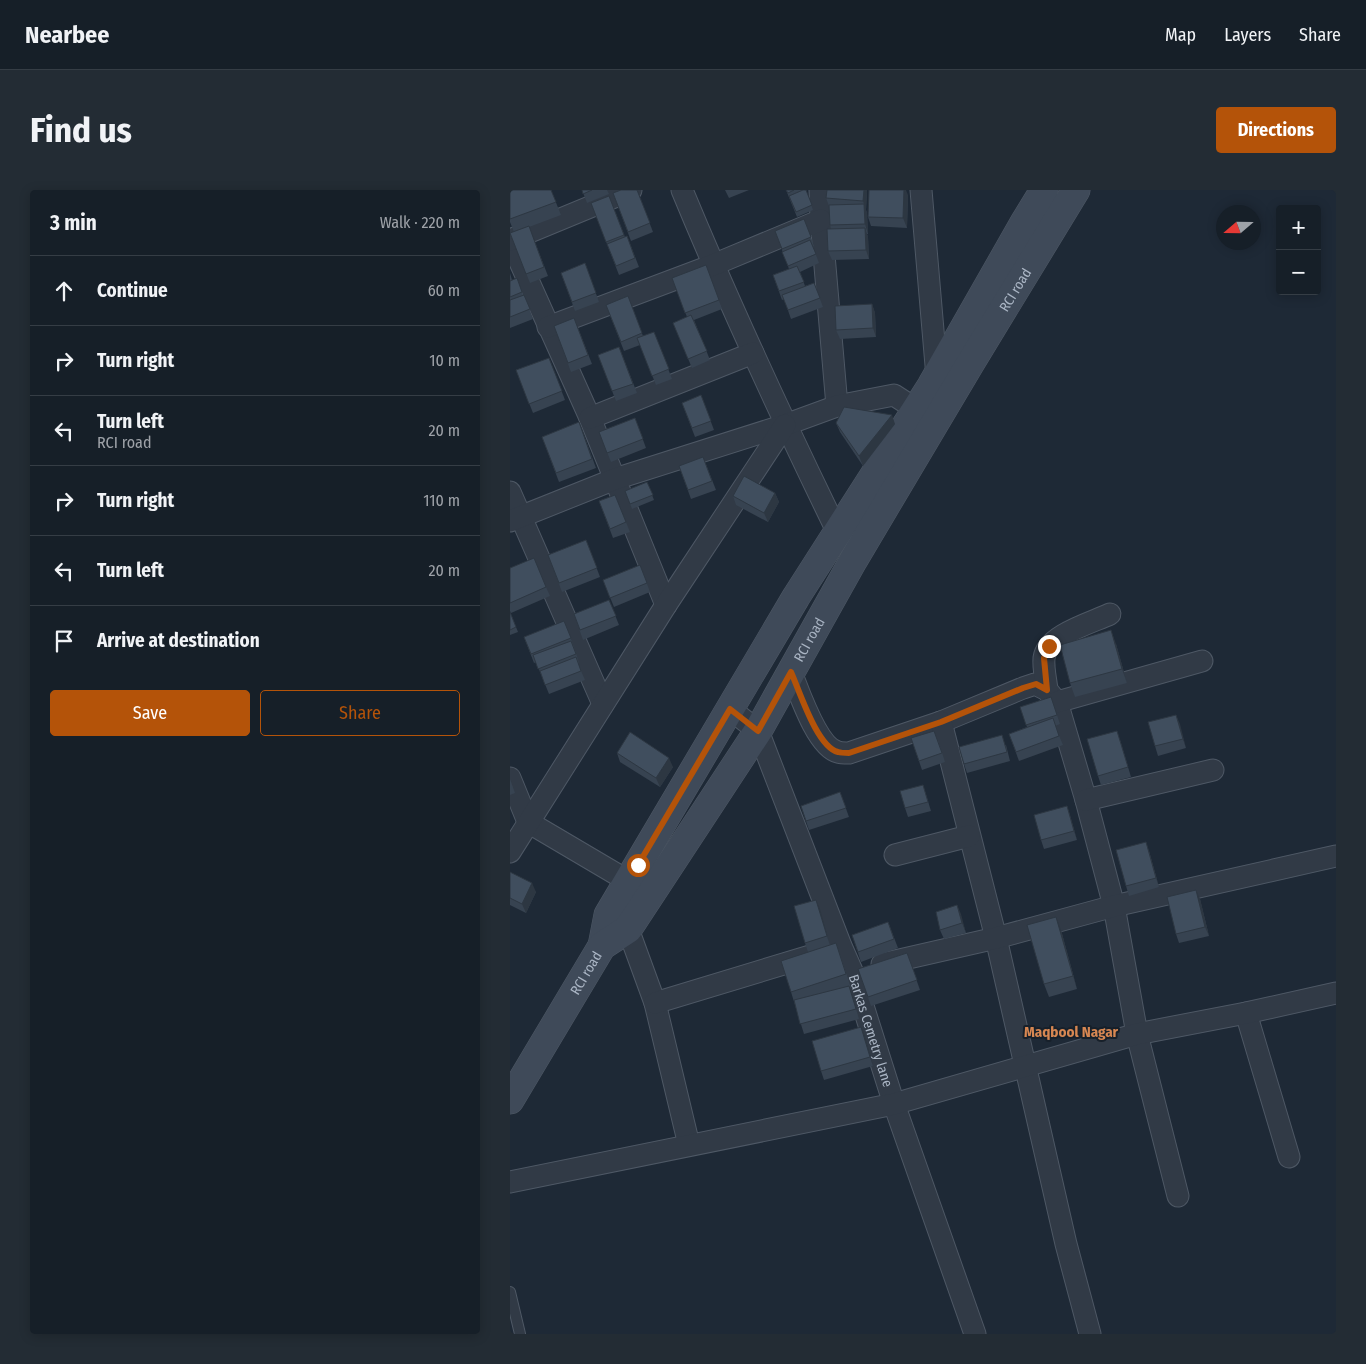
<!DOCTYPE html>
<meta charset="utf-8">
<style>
:root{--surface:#161f28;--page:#232c34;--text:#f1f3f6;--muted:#9ea2a8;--line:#353d45;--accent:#b45309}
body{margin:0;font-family:"Fira Sans Condensed",sans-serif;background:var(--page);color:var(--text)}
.controls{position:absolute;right:15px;top:15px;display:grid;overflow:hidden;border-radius:5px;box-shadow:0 2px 12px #0003}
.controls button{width:45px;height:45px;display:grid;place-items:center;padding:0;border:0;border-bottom:1px solid var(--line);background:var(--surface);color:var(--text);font:25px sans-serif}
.compass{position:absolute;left:706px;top:15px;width:45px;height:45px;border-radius:50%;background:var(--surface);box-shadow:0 2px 12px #0003;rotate:250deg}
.stop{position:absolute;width:15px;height:15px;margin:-11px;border:4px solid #b45309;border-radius:50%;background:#fff}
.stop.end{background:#b45309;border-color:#fff;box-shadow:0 1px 5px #0008}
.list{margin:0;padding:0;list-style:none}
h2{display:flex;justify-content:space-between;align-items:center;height:65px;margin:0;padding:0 20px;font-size:21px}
h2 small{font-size:16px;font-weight:400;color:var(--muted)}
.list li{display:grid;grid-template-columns:32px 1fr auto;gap:15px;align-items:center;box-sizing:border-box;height:70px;padding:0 20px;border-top:1px solid var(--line)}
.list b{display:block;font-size:19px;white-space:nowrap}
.list p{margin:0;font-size:16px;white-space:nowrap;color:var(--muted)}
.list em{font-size:16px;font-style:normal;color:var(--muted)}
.actions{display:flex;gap:10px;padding:15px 20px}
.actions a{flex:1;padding:11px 0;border:1px solid var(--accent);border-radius:5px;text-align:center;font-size:18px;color:var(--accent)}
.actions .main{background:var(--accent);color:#fff}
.icon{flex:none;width:28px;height:28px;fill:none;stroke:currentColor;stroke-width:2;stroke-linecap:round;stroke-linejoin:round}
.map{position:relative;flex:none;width:826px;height:1144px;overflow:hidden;border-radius:5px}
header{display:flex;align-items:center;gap:30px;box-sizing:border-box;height:70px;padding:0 25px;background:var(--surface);border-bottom:1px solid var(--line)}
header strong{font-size:24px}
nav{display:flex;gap:28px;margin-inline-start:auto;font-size:18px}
.intro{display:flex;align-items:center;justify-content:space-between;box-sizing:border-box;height:120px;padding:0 30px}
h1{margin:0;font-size:35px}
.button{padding:12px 22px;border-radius:5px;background:var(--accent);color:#fff;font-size:18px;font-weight:700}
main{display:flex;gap:30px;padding:0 30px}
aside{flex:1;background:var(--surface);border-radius:5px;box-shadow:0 2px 12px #0003}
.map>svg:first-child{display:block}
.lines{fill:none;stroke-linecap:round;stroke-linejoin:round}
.lane-casing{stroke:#4e5865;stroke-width:12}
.street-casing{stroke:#4e5865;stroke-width:23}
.secondary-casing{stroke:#4e5865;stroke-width:29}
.lane{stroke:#313a46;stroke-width:10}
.street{stroke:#313a46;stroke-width:21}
.secondary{stroke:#3f4a59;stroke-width:28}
.wall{fill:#374351}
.shaded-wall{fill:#2d3742}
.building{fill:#404e5e;stroke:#2d3742}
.route{stroke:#b45309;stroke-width:6}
.labels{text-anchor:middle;stroke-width:4;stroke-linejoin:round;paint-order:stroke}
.street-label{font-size:14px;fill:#aab5c4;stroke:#17202a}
.neighbourhood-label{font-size:15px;font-weight:bold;fill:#d78752;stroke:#17202a}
</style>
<header>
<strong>Nearbee</strong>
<nav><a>Map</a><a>Layers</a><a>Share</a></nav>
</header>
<div class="intro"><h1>Find us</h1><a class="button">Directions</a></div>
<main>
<aside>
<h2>3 min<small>Walk · 220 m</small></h2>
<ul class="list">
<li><svg class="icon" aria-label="ahead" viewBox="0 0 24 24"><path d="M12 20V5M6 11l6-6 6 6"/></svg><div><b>Continue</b></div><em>60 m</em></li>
<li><svg class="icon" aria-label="right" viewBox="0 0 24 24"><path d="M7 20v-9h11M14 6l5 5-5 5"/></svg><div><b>Turn right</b></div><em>10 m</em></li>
<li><svg class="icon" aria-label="left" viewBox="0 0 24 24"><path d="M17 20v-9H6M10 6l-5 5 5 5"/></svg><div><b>Turn left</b><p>RCI road</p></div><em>20 m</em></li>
<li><svg class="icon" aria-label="right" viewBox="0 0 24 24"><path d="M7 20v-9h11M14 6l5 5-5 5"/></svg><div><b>Turn right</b></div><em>110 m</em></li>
<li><svg class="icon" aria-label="left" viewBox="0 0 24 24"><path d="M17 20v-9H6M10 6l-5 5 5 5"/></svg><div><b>Turn left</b></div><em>20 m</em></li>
<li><svg class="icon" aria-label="arrive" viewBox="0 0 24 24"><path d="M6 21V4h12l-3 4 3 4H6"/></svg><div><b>Arrive at destination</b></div></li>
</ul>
<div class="actions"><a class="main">Save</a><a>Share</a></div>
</aside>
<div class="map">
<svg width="826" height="1144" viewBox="0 0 826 1144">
<rect width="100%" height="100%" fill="#1e2936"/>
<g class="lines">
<g class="lane-casing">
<polyline id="lane" points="0,1102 10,1144"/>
</g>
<g class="street-casing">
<g id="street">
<path d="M172,0C220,116 273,230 328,343"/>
<polyline points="310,0 311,30 327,216"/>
<polyline points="411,0 427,187"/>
<polyline points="0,50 80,228 156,415"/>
<polyline points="0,50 121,0"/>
<polyline points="38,137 203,75 311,30"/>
<polyline points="80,228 243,163"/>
<polyline points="0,302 93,514"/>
<polyline points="0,331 105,289 275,235 327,216 384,205 418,227"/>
<path d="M281,482C289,502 307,557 328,562C331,563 336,563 339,563L431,532L513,498L525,494L537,500L547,512L576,610L604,716L627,844L668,1006"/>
<path d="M537,500C536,490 533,478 534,468C537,445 581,433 600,424"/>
<polyline points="547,512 692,471"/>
<path id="s1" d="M220,519L248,541L331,756L342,781L384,914L465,1144"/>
<polyline points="431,532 486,748 556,1054 580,1144"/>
<polyline points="0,588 18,632 118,691"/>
<polyline points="576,610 703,580"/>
<polyline points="0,662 156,415 275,235"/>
<polyline points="385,665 459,646"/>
<polyline points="106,731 118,739 145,813 179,955"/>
<polyline points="372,774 486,748 604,716 826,666"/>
<polyline points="145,813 300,766"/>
<polyline points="736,823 779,967"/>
<polyline points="0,992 384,914 627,844 736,823 826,803"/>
</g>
</g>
<g class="secondary-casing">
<g id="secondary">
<polyline points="92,756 98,725 286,407 421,196 515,31 534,0"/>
<path id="s2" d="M0,910L92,756L118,739L248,541L343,371L460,174L566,0"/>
</g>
</g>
<use href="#lane" class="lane"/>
<use href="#street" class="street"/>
<use href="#secondary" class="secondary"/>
</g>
<g class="wall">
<polygon points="0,0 41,0 51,25 19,37 38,86 20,93 0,43 4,42 0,32"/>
<polygon points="72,0 97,0 99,4 77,13"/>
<polygon points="127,0 143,42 121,51 103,3"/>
<polygon points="215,0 239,0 219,8"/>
<polygon points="276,0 297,0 296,0 303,20 287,27"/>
<polygon points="357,2 356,20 357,23 358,44 357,44 358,47 359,69 322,70 318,61 321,39 320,35 319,16 316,8"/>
<polygon points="398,5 397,38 361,36 358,27"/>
<polygon points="99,6 115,47 117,46 129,77 109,85 81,13"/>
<polygon points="294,29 304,56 303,57 309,73 290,82 295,96 304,93 313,117 281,129 274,109 272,110 263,85 279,79 265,41"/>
<polygon points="75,73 89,112 65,121 51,83"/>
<polygon points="196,75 212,119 184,130 200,170 182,178 163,133 177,127 162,88"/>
<polygon points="0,83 2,90 7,88 13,105 14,105 23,129 0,138"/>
<polygon points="118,106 133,146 144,142 162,189 146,195 130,155 114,161 96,115"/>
<polygon points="362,114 365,123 366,147 330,149 326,140"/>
<polygon points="64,128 82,174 61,182 44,136"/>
<polygon points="109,157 127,203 106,211 88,165"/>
<polygon points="39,168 55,210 23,223 6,180"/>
<polygon points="191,205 204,240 185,247 172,213"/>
<polygon points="125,228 136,258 101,272 89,242"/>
<polygon points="69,232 86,278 49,292 32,247"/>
<polygon points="326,233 385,234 353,276 330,242"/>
<polygon points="193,267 206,300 181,309 169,276"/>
<polygon points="137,292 144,310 122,319 115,301"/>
<polygon points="265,303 269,312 258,332 226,315 223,306"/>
<polygon points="105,305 120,342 103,348 89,311"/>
<polygon points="76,350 90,387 52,402 38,365"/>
<polygon points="130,375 140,402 104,417 93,390"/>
<polygon points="0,378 36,397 40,406 1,423 0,421"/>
<polygon points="99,410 109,435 73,450 64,424"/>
<polygon points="0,422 8,442 0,445"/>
<polygon points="54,431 64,457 69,473 68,474 75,490 39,504 26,472 24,473 14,447"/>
<polygon points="606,454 617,493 565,507 560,493"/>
<polygon points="541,507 550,534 545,536 553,555 509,571 499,544 517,537 510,517"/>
<polygon points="666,525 676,558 648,566 645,556"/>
<polygon points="401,548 428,550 435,572 412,580"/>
<polygon points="610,550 621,587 591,595 588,586"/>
<polygon points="496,555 500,571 457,583 454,574"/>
<polygon points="107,563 163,577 150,597 110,572"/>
<polygon points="0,589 5,603 0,605"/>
<polygon points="413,595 421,621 398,627 395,618"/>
<polygon points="330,602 339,627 299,640 291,616"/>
<polygon points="557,616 567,650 534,659 531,650"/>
<polygon points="639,661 649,697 619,706 616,696"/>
<polygon points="0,682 26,702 16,723 0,715"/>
<polygon points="690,709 699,746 669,753 666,744"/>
<polygon points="306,710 320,755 326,753 331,767 341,798 340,798 349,829 294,844 281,802 298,762 295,753"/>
<polygon points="447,715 456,743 434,749 430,740"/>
<polygon points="378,732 388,758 351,772 342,745"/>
<polygon points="551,740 567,799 539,807 534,794"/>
<polygon points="397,763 410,800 361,816 348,779"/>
<polygon points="351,837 363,876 314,890 311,881"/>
</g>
<g class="shaded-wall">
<polygon points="354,0 357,0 357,2 356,20 357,23 358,44 355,34 354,14 353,11"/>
<polygon points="394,0 396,0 398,5 397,38 393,28"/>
<polygon points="355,38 358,47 359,69 356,60"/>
<polygon points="362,114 365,123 366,147 363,138"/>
<polygon points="382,225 385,234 353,276 349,266"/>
<polygon points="265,303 269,312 258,332 254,323"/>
<polygon points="601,440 606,454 617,493 612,479"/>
<polygon points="666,525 670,534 676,558 673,549"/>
<polygon points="159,568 163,577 150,597 146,588"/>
<polygon points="557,616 560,625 567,650 564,641"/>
<polygon points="636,652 639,661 649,697 646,688"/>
<polygon points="22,693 26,702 16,723 12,714"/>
<polygon points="686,700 690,709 699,746 695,737"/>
<polygon points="306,710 310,719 320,756 317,746"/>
<polygon points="447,715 451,724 456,743 452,733"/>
<polygon points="546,727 551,740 567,799 563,786"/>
<polygon points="351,837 355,846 363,876 360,867"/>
</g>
<g class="building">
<polygon points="0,0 41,0 46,12 0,29"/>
<polygon points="72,0 82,0 73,4"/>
<polygon points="111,0 127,0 140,33 118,42 103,3"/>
<polygon points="276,0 284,0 278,3"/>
<polygon points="293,0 296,0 302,15 286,22 279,6"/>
<polygon points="317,0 354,0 353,11 316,8"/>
<polygon points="359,0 394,0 393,28 358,27"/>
<polygon points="99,6 114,45 96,52 81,13"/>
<polygon points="354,14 355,34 320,35 319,15"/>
<polygon points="294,29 301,47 272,59 265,41"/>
<polygon points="19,36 34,77 16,84 0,43"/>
<polygon points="355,38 356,60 318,61 317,39"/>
<polygon points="117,46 125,68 106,76 97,54"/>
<polygon points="300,50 306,64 278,76 272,62"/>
<polygon points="75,73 86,103 62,112 51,83"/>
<polygon points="196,75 209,110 175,123 162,88"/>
<polygon points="287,76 294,92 269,101 263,85"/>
<polygon points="7,88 12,102 0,107 0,91"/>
<polygon points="304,93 310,108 278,120 272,105"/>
<polygon points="14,105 20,119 0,127 0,110"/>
<polygon points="118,106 132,143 111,152 96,115"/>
<polygon points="362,114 363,138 326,140 325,116"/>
<polygon points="181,125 197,161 178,169 163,133"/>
<polygon points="64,128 78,165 58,173 44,136"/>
<polygon points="144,142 159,179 142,186 127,148"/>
<polygon points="109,157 123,194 102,201 88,165"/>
<polygon points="39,168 52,201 19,214 6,180"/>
<polygon points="191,205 201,231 182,238 172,213"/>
<polygon points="334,217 382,225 349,266 326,233"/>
<polygon points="125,228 133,249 97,263 89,242"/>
<polygon points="69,232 82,269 46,283 32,247"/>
<polygon points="193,267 202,291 178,300 169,276"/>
<polygon points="234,286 265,303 254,323 223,306"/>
<polygon points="137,292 143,305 120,314 115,301"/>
<polygon points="105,305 116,332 100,339 89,311"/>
<polygon points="76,350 87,378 49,393 38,365"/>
<polygon points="24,368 36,397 0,413 0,378"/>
<polygon points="130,375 137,393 100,408 93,390"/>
<polygon points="99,410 106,426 70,440 64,424"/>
<polygon points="0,422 6,437 0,440"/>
<polygon points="54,431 61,448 21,464 14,447"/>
<polygon points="601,440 612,479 560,493 550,455"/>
<polygon points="61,451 66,464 28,479 23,465"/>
<polygon points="66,467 71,481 35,495 30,481"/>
<polygon points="541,507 547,525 516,535 510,517"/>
<polygon points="666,525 673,549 645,556 638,532"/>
<polygon points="543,528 549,546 506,562 499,544"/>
<polygon points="424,541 432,563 409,571 401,548"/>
<polygon points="607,541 618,577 588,586 577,549"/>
<polygon points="120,542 159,568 146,588 107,563"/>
<polygon points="492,545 497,562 454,574 449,557"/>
<polygon points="413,595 418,612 395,618 390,601"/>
<polygon points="330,602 336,618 296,631 291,616"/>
<polygon points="557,616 564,641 531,650 524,625"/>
<polygon points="636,652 646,688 616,696 606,660"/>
<polygon points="0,682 22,693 12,714 0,708"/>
<polygon points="686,700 695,737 666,744 657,707"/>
<polygon points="306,710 317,746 295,753 284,716"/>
<polygon points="447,715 452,733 430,740 426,722"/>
<polygon points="546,727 563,786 534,794 517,735"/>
<polygon points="378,732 384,749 348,762 342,745"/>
<polygon points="326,753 336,784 281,802 271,771"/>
<polygon points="397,763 407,790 358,807 348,779"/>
<polygon points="339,796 346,819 290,834 284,810"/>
<polygon points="351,837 360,867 311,881 302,851"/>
</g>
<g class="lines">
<path class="route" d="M128,675L220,519L248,541L281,482C290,502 307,557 328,562C331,563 336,563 339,563L431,532L513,498L526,494L537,500L534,468L539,456"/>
</g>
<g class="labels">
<g class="street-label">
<text dy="5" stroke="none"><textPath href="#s2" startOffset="958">RCI road</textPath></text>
<text dy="5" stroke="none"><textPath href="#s2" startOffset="552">RCI road</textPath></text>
<text dy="5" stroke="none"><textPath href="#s2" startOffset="148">RCI road</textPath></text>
<text dy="5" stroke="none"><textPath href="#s1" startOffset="356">Barkas Cemetry lane</textPath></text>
</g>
<g class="neighbourhood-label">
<text x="561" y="847">Maqbool Nagar</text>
</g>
</g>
</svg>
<div class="controls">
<button>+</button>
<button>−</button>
</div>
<svg class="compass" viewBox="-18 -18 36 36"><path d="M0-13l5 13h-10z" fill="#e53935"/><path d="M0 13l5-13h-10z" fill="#9ea2a8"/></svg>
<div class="stop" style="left:128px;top:675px"></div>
<div class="stop end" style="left:539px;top:456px"></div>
</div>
</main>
